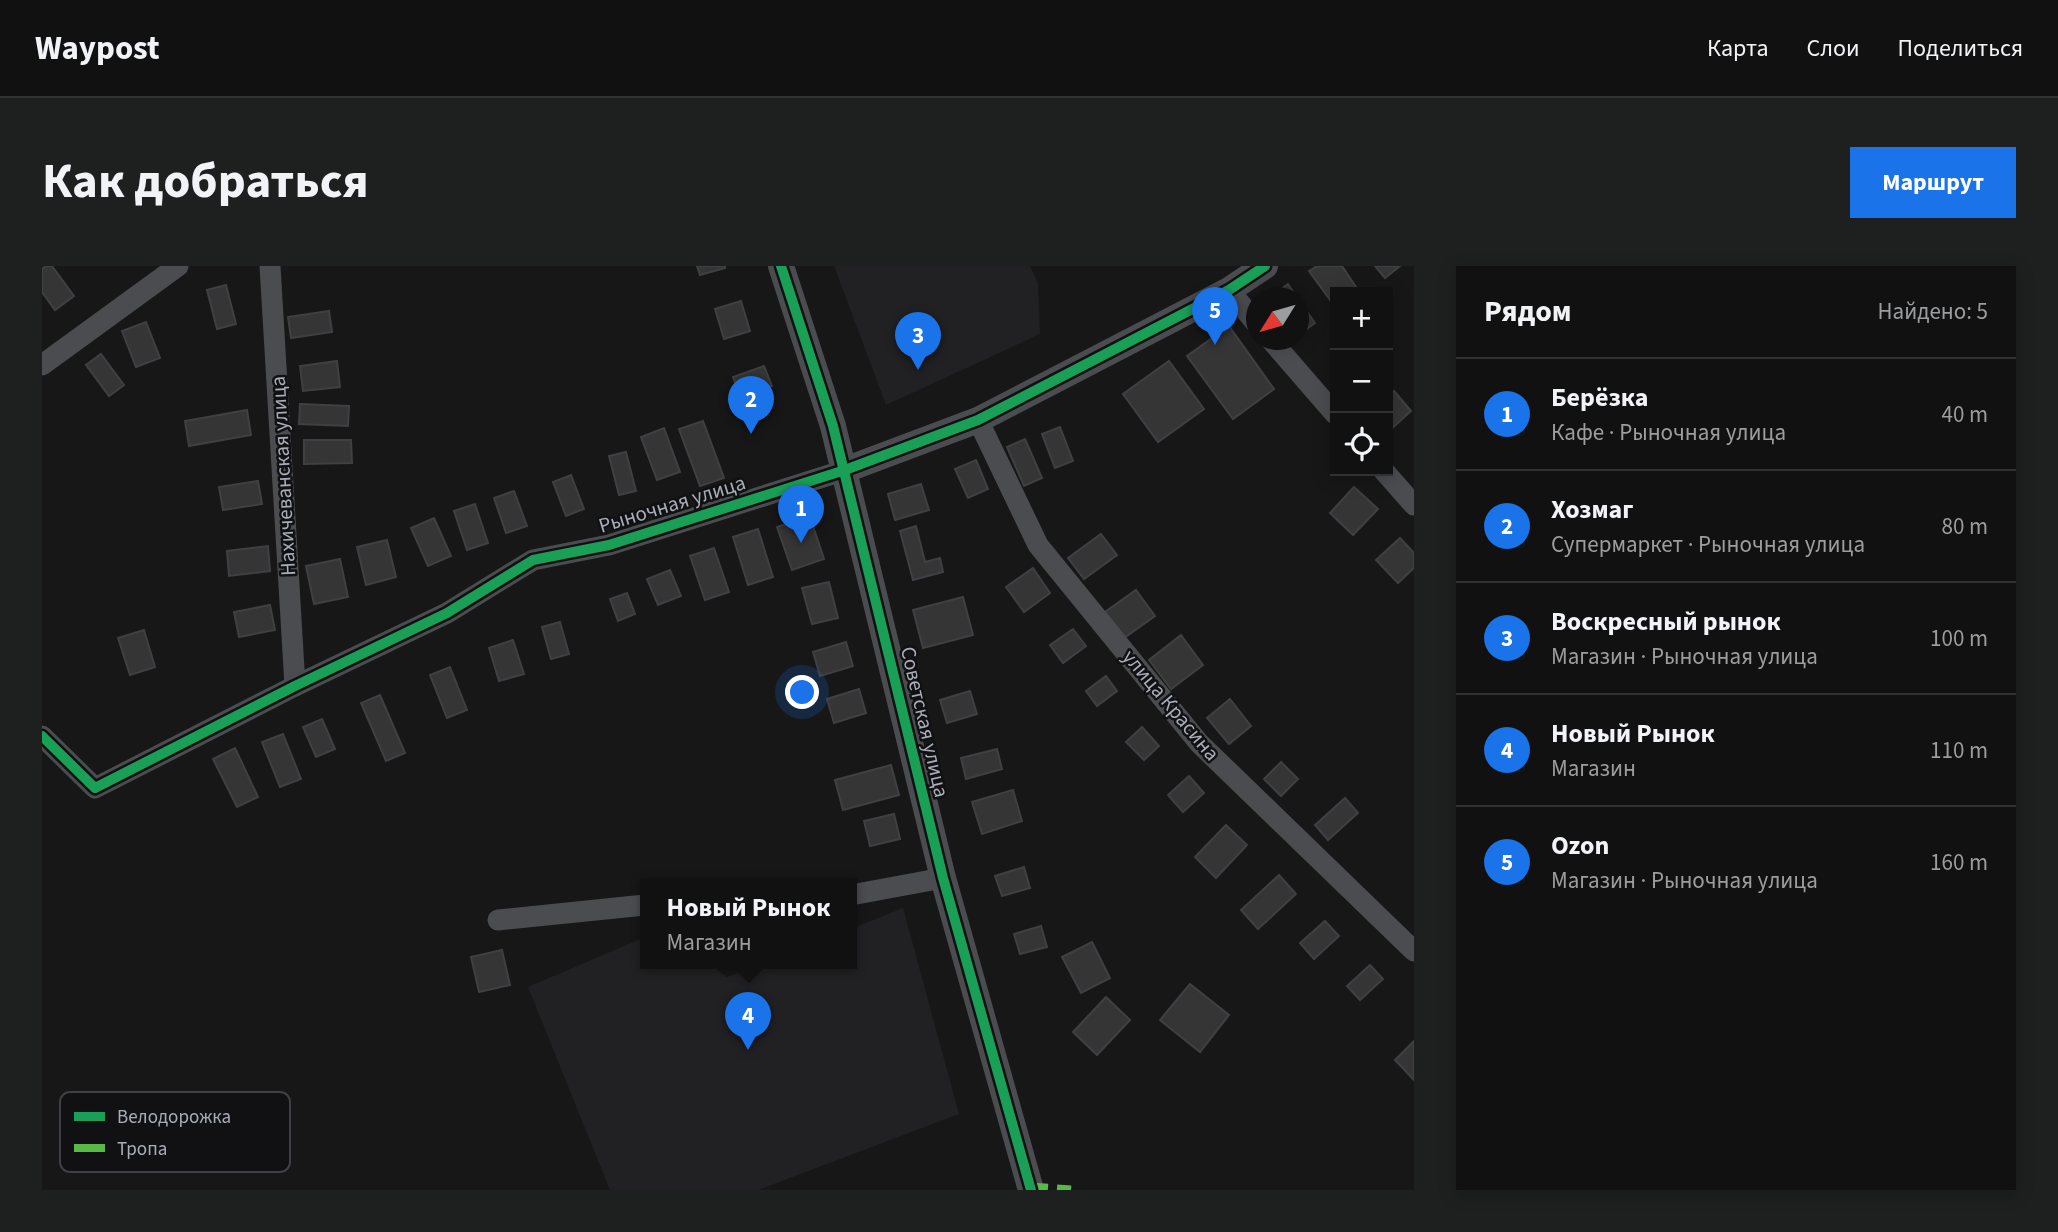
<!DOCTYPE html>
<html lang="ru">
<meta charset="utf-8">
<style>
:root{--surface:#111;--page:#1e1f1f;--text:#f1f3f6;--muted:#9c9d9f;--line:#303131;--accent:#1a73e8}
body{margin:0;font-family:"Source Sans 3",sans-serif;background:var(--page);color:var(--text)}
.controls{position:absolute;right:21px;top:21px;display:grid;overflow:hidden;border-radius:0px;box-shadow:0 4px 18px #0003}
.controls button{width:63px;height:63px;display:grid;place-items:center;padding:0;border:0;border-bottom:2px solid var(--line);background:var(--surface);color:var(--text);font:35px sans-serif}
.compass{position:absolute;left:1204px;top:21px;width:63px;height:63px;border-radius:50%;background:var(--surface);box-shadow:0 4px 18px #0003;rotate:233deg}
.you{position:absolute;left:761px;top:427px;width:24px;height:24px;margin:-18px;border:5px solid #fff;border-radius:50%;background:#1a73e8;box-shadow:0 0 0 10px #1a73e833}
.badge{display:grid;place-items:center;width:46px;height:46px;border-radius:50%;background:var(--accent);color:#fff;font-size:23px;font-weight:700}
.pin{position:absolute;translate:-50% -58px;filter:drop-shadow(0 2px 4px #0008)}
.pin::after{content:'';position:absolute;top:37px;width:24px;height:21px;background:inherit;clip-path:polygon(0 0,100% 0,50% 100%)}
.popup{position:absolute;left:598px;top:612px;width:217px;height:91px;box-sizing:border-box;display:grid;place-content:center;border-radius:0px;background:var(--surface);filter:drop-shadow(0 2px 5px #0005);font-size:23px;white-space:nowrap;color:var(--muted)}
.popup b{font-size:26px;color:var(--text)}
.popup::after{content:'';position:absolute;left:50%;top:100%;margin-left:-14px;border:14px solid transparent;border-top-color:var(--surface)}
.list{margin:0;padding:0;list-style:none}
h2{display:flex;justify-content:space-between;align-items:center;height:91px;margin:0;padding:0 28px;font-size:30px}
h2 small{font-size:23px;font-weight:400;color:var(--muted)}
.list li{display:grid;grid-template-columns:46px 1fr auto;gap:21px;align-items:center;box-sizing:border-box;height:112px;padding:0 28px;border-top:2px solid var(--line)}
.list b{display:block;font-size:26px;white-space:nowrap}
.list p{margin:0;font-size:23px;white-space:nowrap;color:var(--muted)}
.list em{font-size:23px;font-style:normal;color:var(--muted)}
.icon{flex:none;width:38px;height:38px;fill:none;stroke:currentColor;stroke-width:2;stroke-linecap:round;stroke-linejoin:round}
.map{position:relative;flex:none;width:1372px;height:924px;overflow:hidden;border-radius:0px}
header{display:flex;align-items:center;gap:42px;box-sizing:border-box;height:98px;padding:0 35px;background:var(--surface);border-bottom:2px solid var(--line)}
header strong{font-size:33px}
nav{display:flex;gap:38px;margin-inline-start:auto;font-size:24px}
.intro{display:flex;align-items:center;justify-content:space-between;box-sizing:border-box;height:168px;padding:0 42px}
h1{margin:0;font-size:49px}
.button{padding:18px 32px;border-radius:0px;background:var(--accent);color:#fff;font-size:24px;font-weight:700}
main{display:flex;gap:42px;padding:0 42px}
aside{flex:1;background:var(--surface);border-radius:0px;box-shadow:0 4px 18px #0003}
.map>svg:first-child{display:block}
.built{fill:#212123}
.building{fill:#353536;stroke:#3f4043;stroke-width:2}
.lines{fill:none;stroke-linecap:round;stroke-linejoin:round}
.minor{stroke:#4b4c50;stroke-width:21}
.tertiary{stroke:#4b4c50;stroke-width:26}
.quiet{stroke:#58b947;stroke-width:9;stroke-dasharray:18 9;stroke-linecap:butt}
.cycleway-casing{stroke:#111113;stroke-width:15}
.cycleway{stroke:#1a9f57;stroke-width:10}
.labels{text-anchor:middle;stroke-width:5;stroke-linejoin:round;paint-order:stroke}
.street-label{font-size:21px;fill:#a8adb8;stroke:#111113}
.key{fill:#111113;stroke:#3e4045;stroke-width:2}
.key-label{font-size:19px;fill:#a8adb8}
</style>
<header>
<strong>Waypost</strong>
<nav><a>Карта</a><a>Слои</a><a>Поделиться</a></nav>
</header>
<div class="intro"><h1>Как добраться</h1><a class="button">Маршрут</a></div>
<main>
<div class="map">
<svg width="1372" height="924" viewBox="0 0 1372 924">
<rect width="100%" height="100%" fill="#171717"/>
<g class="built">
<polygon points="792,0 988,0 996,18 998,68 844,139"/>
<polygon points="861,642 917,848 716,924 568,924 486,721 603,671 603,698 667,698 685,711 718,698 809,698 809,663"/>
</g>
<g class="building">
<polygon points="4,0 10,0 32,30 13,44 0,26 0,3"/>
<polygon points="655,0 683,0 683,2 658,9"/>
<polygon points="1275,0 1300,0 1314,21 1306,26 1293,26 1293,36 1291,38 1267,5"/>
<polygon points="1333,0 1358,0 1343,12"/>
<polygon points="1246,18 1255,32 1227,32"/>
<polygon points="184,19 194,58 175,63 165,24"/>
<polygon points="1256,33 1273,57 1256,69"/>
<polygon points="699,35 708,65 682,73 673,43"/>
<polygon points="287,45 290,66 249,72 246,51"/>
<polygon points="104,56 118,92 94,101 80,65"/>
<polygon points="1187,60 1232,123 1191,153 1145,90"/>
<polygon points="59,88 82,119 67,130 44,99"/>
<polygon points="295,95 298,121 261,125 258,100"/>
<polygon points="1127,95 1162,143 1116,176 1081,128"/>
<polygon points="722,100 730,120 699,132 691,111"/>
<polygon points="1352,125 1369,145 1346,166 1346,131"/>
<polygon points="258,138 307,140 306,160 257,158"/>
<polygon points="205,144 209,169 147,180 143,155"/>
<polygon points="661,155 682,212 658,220 637,163"/>
<polygon points="1018,161 1031,195 1013,202 1000,168"/>
<polygon points="622,162 638,206 615,214 599,171"/>
<polygon points="983,173 1000,212 982,220 965,181"/>
<polygon points="262,174 309,174 310,197 262,198"/>
<polygon points="584,186 594,225 577,229 567,190"/>
<polygon points="934,194 946,223 926,232 913,203"/>
<polygon points="529,209 542,243 524,250 511,216"/>
<polygon points="216,215 220,238 181,244 177,221"/>
<polygon points="879,218 887,244 853,254 846,228"/>
<polygon points="1312,221 1336,243 1311,269 1288,247"/>
<polygon points="472,225 485,260 464,267 452,232"/>
<polygon points="433,238 446,277 425,284 412,245"/>
<polygon points="768,251 782,293 750,304 735,261"/>
<polygon points="392,252 409,290 386,300 369,262"/>
<polygon points="874,260 883,296 898,292 901,306 871,314 858,265"/>
<polygon points="716,263 731,311 706,319 691,271"/>
<polygon points="1059,268 1075,289 1042,313 1026,292"/>
<polygon points="1358,272 1372,287 1372,302 1356,317 1334,294"/>
<polygon points="345,274 354,311 324,319 315,281"/>
<polygon points="226,280 228,305 187,310 185,285"/>
<polygon points="672,282 687,326 663,334 648,290"/>
<polygon points="298,293 306,331 272,338 264,300"/>
<polygon points="991,302 1008,327 982,346 964,321"/>
<polygon points="628,304 639,330 616,339 605,313"/>
<polygon points="787,316 796,352 770,358 760,322"/>
<polygon points="1094,324 1113,350 1082,372 1063,346"/>
<polygon points="585,327 593,348 576,355 568,333"/>
<polygon points="921,331 931,369 881,382 871,344"/>
<polygon points="228,339 233,364 197,371 192,346"/>
<polygon points="518,356 527,388 509,393 500,361"/>
<polygon points="1031,363 1044,380 1021,397 1008,379"/>
<polygon points="102,364 113,401 88,409 76,372"/>
<polygon points="1139,369 1161,399 1129,423 1107,394"/>
<polygon points="471,374 482,408 457,415 447,382"/>
<polygon points="804,376 811,400 778,410 771,386"/>
<polygon points="408,401 425,444 405,452 388,409"/>
<polygon points="1064,410 1075,425 1055,440 1044,425"/>
<polygon points="817,423 824,447 792,457 785,433"/>
<polygon points="928,425 935,448 905,457 898,434"/>
<polygon points="338,429 363,487 344,495 319,437"/>
<polygon points="1188,433 1209,460 1187,478 1165,452"/>
<polygon points="280,453 293,483 274,491 261,461"/>
<polygon points="1100,461 1117,480 1102,494 1084,476"/>
<polygon points="241,468 259,513 238,521 220,476"/>
<polygon points="193,482 216,531 195,541 171,493"/>
<polygon points="955,483 960,503 924,513 919,492"/>
<polygon points="1239,496 1256,513 1239,530 1222,513"/>
<polygon points="849,499 857,529 801,544 793,514"/>
<polygon points="1147,510 1162,527 1141,546 1126,529"/>
<polygon points="971,524 980,555 940,568 930,536"/>
<polygon points="1303,532 1316,547 1286,574 1273,559"/>
<polygon points="852,548 858,573 828,580 822,555"/>
<polygon points="1184,559 1205,579 1174,612 1153,591"/>
<polygon points="982,601 988,622 960,630 953,610"/>
<polygon points="1237,609 1254,628 1216,663 1199,644"/>
<polygon points="1283,655 1297,670 1272,693 1258,677"/>
<polygon points="999,660 1005,681 978,688 972,668"/>
<polygon points="1050,676 1068,712 1039,727 1020,691"/>
<polygon points="460,684 468,719 437,726 429,691"/>
<polygon points="1328,699 1341,713 1318,734 1305,720"/>
<polygon points="1148,718 1187,749 1158,786 1118,754"/>
<polygon points="1064,731 1088,754 1055,789 1031,766"/>
<polygon points="1372,775 1372,814 1353,794"/>
</g>
<g class="lines">
<g class="minor">
<polyline points="228,0 253,420"/>
<polyline points="1187,24 1214,57"/>
<polyline points="1229,74 1293,148"/>
<polyline points="0,99 136,0"/>
<polyline points="936,154 996,279 1157,477 1372,685"/>
<polyline points="1342,205 1372,239"/>
<polyline points="0,470 53,522 253,420 405,347 491,294 567,279 803,204"/>
<polyline points="809,629 901,612"/>
<polyline points="456,654 603,639"/>
</g>
<g class="tertiary">
<polyline points="739,0 791,160 901,612 989,924"/>
<polyline points="803,204 936,154 1187,24 1223,0"/>
</g>
<polyline class="quiet" points="988,921 1029,924"/>
<g class="cycleway-casing">
<g id="cycleway">
<polyline points="739,0 791,160 901,612 989,924"/>
<polyline points="0,470 53,522 253,420 405,347 491,294 567,279 803,204 936,154 1187,24 1223,0"/>
</g>
</g>
<use href="#cycleway" class="cycleway"/>
</g>
<g class="labels">
<g class="street-label">
<text transform="translate(241 210) rotate(-93)" y="7">Нахичеванская улица</text>
<text transform="translate(630 238) rotate(-17)" y="7">Рыночная улица</text>
<text transform="translate(1129 439) rotate(50)" y="7">улица Красина</text>
<text transform="translate(883 456) rotate(77)" y="7">Советская улица</text>
</g>
</g>
<rect x="18" y="826" width="230" height="80" rx="10" class="key"/>
<rect x="32" y="846" width="31" height="9" fill="#1a9f57"/>
<rect x="32" y="878" width="31" height="8" fill="#58b947"/>
<g class="key-label">
<text x="75" y="857">Велодорожка</text>
<text x="75" y="889">Тропа</text>
</g>
</svg>
<div class="controls">
<button>+</button>
<button>−</button>
<button><svg class="icon" aria-label="locate" viewBox="0 0 24 24"><circle cx="12" cy="12" r="6"/><path d="M12 2v4M12 18v4M2 12h4M18 12h4"/></svg></button>
</div>
<svg class="compass" viewBox="-18 -18 36 36"><path d="M0-13l5 13h-10z" fill="#e53935"/><path d="M0 13l5-13h-10z" fill="#9c9d9f"/></svg>
<div class="you"></div>
<div class="pin badge" style="left:759px;top:277px">1</div>
<div class="pin badge" style="left:709px;top:168px">2</div>
<div class="pin badge" style="left:876px;top:104px">3</div>
<div class="pin badge" style="left:706px;top:784px">4</div>
<div class="popup"><b>Новый Рынок</b>Магазин</div>
<div class="pin badge" style="left:1173px;top:79px">5</div>
</div>
<aside>
<h2>Рядом<small>Найдено: 5</small></h2>
<ul class="list">
<li><span class="badge">1</span><div><b>Берёзка</b><p>Кафе · Рыночная улица</p></div><em>40 m</em></li>
<li><span class="badge">2</span><div><b>Хозмаг</b><p>Супермаркет · Рыночная улица</p></div><em>80 m</em></li>
<li><span class="badge">3</span><div><b>Воскресный рынок</b><p>Магазин · Рыночная улица</p></div><em>100 m</em></li>
<li><span class="badge">4</span><div><b>Новый Рынок</b><p>Магазин</p></div><em>110 m</em></li>
<li><span class="badge">5</span><div><b>Ozon</b><p>Магазин · Рыночная улица</p></div><em>160 m</em></li>
</ul>
</aside>
</main>
